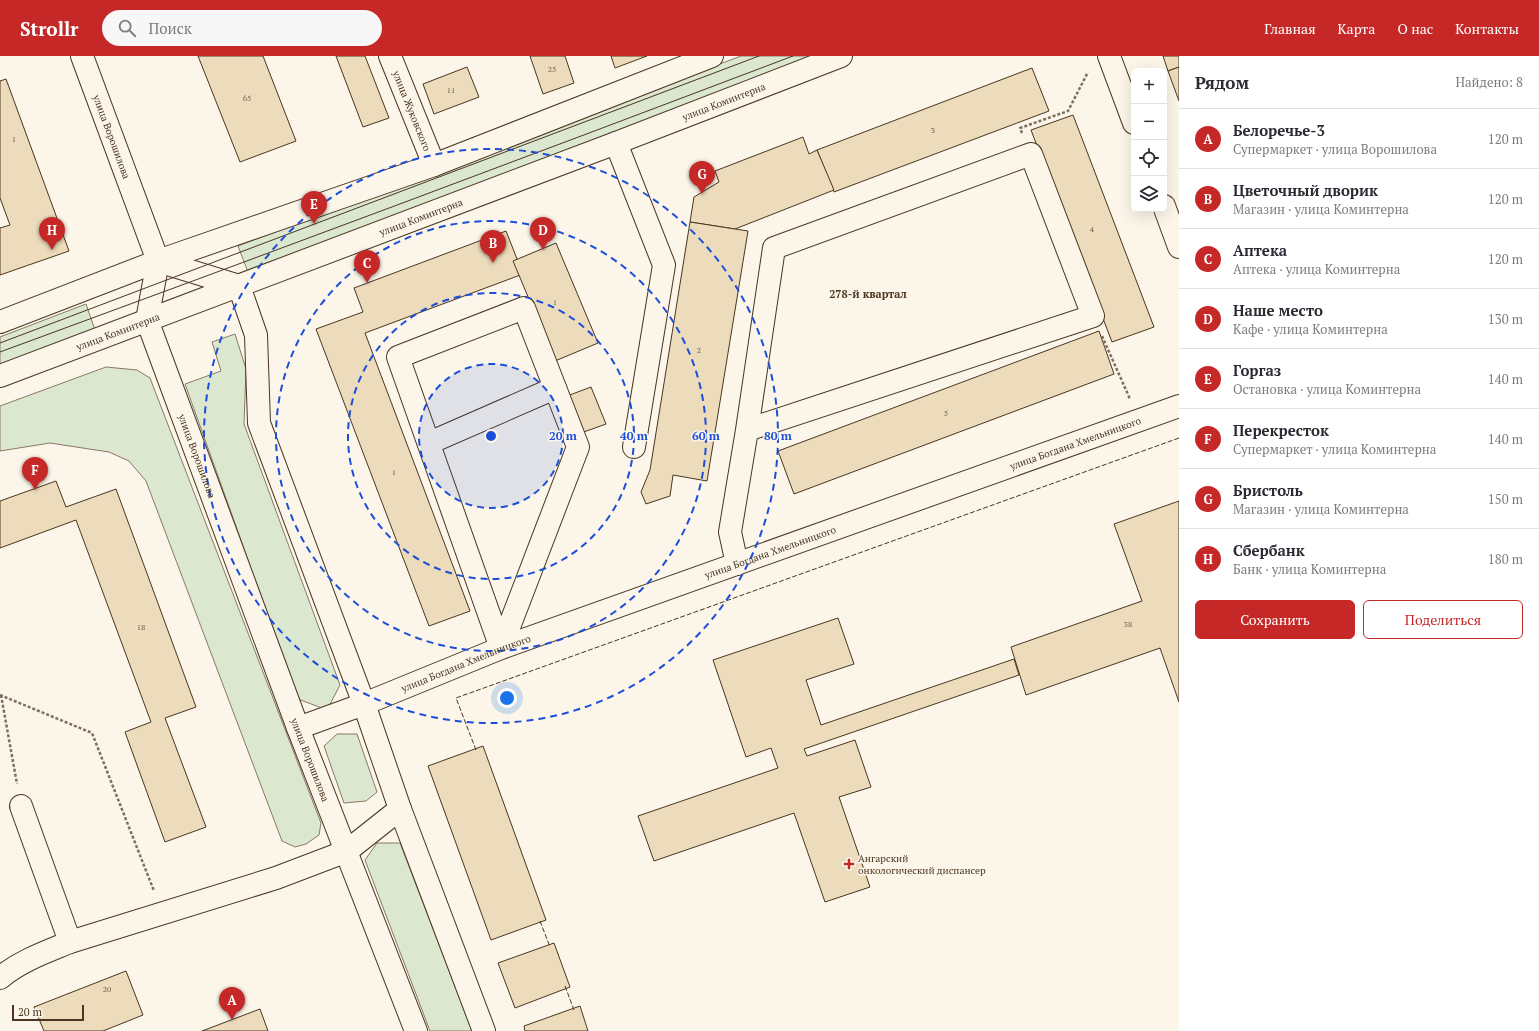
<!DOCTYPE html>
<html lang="ru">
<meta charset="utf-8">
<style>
:root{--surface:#fff;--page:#f7f7f7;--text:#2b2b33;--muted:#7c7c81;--line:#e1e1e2;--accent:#c62828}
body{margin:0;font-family:"PT Serif",serif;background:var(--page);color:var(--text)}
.controls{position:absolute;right:12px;top:12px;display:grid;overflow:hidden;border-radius:6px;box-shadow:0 4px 16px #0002}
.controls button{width:36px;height:36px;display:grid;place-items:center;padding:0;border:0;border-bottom:1px solid var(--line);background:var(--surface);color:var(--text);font:20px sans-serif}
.scale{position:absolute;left:12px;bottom:10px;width:72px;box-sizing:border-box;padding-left:4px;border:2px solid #4a3520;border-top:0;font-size:11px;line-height:14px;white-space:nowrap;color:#4a3520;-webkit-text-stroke:3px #fbf6e9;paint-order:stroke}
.you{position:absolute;left:507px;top:642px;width:14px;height:14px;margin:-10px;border:3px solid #fff;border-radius:50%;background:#1a73e8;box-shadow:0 0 0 6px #1a73e833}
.badge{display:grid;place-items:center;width:26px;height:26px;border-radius:50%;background:var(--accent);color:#fff;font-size:13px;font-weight:700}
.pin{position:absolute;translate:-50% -33px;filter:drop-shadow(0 1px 2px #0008)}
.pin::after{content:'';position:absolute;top:21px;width:14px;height:12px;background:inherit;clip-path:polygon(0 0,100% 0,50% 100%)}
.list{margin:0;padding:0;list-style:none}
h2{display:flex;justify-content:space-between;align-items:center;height:52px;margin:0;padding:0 16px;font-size:17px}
h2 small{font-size:13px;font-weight:400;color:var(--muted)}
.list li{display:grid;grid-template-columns:26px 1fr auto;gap:12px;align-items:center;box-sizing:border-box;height:60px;padding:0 16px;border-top:1px solid var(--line)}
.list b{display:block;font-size:15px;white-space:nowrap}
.list p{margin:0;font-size:13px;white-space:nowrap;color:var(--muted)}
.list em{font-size:13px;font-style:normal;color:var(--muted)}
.actions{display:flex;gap:8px;padding:12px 16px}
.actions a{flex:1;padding:9px 0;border:1px solid var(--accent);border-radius:6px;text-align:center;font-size:14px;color:var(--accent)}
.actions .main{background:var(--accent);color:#fff}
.icon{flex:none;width:22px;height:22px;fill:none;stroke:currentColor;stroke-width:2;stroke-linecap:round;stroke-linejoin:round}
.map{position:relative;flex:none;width:1179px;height:975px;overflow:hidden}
header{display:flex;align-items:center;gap:24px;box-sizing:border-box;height:56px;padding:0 20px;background:var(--accent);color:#fff}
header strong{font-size:19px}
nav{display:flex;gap:22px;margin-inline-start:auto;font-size:14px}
.search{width:280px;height:36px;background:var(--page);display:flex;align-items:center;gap:10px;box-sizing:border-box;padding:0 14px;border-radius:22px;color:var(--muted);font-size:15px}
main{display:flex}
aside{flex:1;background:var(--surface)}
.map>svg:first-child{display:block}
.green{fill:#dce7d0;stroke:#887966}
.building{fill:#ecdcbc;stroke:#4a3520}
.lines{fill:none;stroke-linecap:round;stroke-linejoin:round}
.minor-casing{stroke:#4a3520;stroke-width:24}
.path{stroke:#7f6f5c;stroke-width:2.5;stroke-dasharray:3 2;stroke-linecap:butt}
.minor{stroke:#fbf6e9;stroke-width:22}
.tram{stroke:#4a3520;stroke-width:1}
.fence{stroke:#4a3520;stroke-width:1;stroke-dasharray:5 2;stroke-linecap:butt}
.ring{fill:none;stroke:#1d4ed8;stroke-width:2;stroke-dasharray:7 5}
.poi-dot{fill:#c62828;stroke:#fbf6e9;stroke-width:1.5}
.labels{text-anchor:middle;stroke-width:3;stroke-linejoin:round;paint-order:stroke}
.number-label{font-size:8px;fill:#725f47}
.street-label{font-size:10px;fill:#4a3520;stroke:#fbf6e9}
.poi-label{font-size:10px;fill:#4a3520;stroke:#fbf6e9;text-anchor:start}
.neighbourhood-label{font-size:11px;font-weight:bold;fill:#4a3520;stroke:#fbf6e9}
.centre{fill:#1d4ed8;stroke:#fbf6e9;stroke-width:2}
.ring-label{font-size:12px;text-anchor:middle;font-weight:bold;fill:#1d4ed8;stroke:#fbf6e9;stroke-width:3;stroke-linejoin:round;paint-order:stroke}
</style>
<header>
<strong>Strollr</strong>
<div class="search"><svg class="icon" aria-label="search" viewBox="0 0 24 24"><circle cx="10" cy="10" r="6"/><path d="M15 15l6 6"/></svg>Поиск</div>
<nav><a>Главная</a><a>Карта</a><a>О нас</a><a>Контакты</a></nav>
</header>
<main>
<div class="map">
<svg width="1179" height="975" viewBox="0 0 1179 975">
<rect width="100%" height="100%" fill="#fbf6e9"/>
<g class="green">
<polygon points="741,0 819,0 248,216 238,190"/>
<polygon points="86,248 95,274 0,310 0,281"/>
<polygon points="235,278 246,313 244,368 340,629 327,654 298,643 185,328 221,315 212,286"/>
<polygon points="106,311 137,314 150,322 321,767 319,779 306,788 295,791 282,785 146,425 129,405 109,396 50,387 0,395 0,350"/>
<polygon points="337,678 357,678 377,736 366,745 344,747 324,690"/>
<polygon points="377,787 400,787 472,975 430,975 365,804"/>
</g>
<g class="building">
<polygon points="198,0 263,0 296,85 240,106"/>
<polygon points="336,0 365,0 389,62 363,71"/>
<polygon points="530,0 565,0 574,27 543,38"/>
<polygon points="611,0 647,0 615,12"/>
<polygon points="1163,0 1179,0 1179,11 1168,15"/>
<polygon points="467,11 479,41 434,58 423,28"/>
<polygon points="1179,11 1179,45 1168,15"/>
<polygon points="1032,12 1049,55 834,136 817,94"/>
<polygon points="6,23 69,195 0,219 0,172 10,169 0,142 0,25"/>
<polygon points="1073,59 1154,271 1112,286 1031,74"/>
<polygon points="803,81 809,98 817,94 834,134 735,173 690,166 694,141 719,126 715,115"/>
<polygon points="690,166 748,175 707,425 673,419 670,440 646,448 641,436 650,414"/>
<polygon points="506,175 523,218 365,277 470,555 429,570 316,273 363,256 354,232"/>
<polygon points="556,187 598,287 555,305 513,205"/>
<polygon points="1099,275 1114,318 794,438 778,395"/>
<polygon points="591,331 606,368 581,377 567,340"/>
<polygon points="56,425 66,451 116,433 196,651 165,662 206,771 165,786 125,676 151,666 76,464 0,492 0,445"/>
<polygon points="1179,445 1179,646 1160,592 1026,639 1011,591 1142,545 1114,468"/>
<polygon points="838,562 854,608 806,624 821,669 1014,603 1019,619 804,693 807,700 855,684 871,731 839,741 870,831 825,846 794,757 654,805 638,760 778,712 771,692 746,701 713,604"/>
<polygon points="483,690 546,864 491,884 428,710"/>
<polygon points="554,887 570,931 515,952 498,907"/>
<polygon points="126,915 143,959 103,975 44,975 34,951"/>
<polygon points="580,950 588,975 525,975 524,970"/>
<polygon points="260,953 268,975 202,975"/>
</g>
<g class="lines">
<g class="minor-casing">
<g id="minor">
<path id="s1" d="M82,0L158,205"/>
<path id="s2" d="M390,0L434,109"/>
<polyline points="1109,0 1134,67"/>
<polyline points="616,87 664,209 634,391"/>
<polyline points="1164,150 1179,191"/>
<polyline points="158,205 239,230"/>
<polyline points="239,230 256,279 259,367 364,648 400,753 484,975"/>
<polygon points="524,252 578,391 501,592 398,301"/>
<path id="s3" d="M147,264L298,672L416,975"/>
<polyline points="147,264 158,205"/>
<polyline points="0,266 158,205 434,109 712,0"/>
<path id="s4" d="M0,320L616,87L841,0"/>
<polyline points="429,387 555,332"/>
<polyline points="737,508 730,476 747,374 1093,260 1031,98 774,192 747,374"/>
<path id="s5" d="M298,672L364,648L501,592L1179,350"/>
<polyline points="21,750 70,886"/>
<path d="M0,922C20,905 46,896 70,886L276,822L347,795L400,753"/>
</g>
</g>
<g class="path">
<polyline points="1022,77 1020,72 1068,55 1088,16"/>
<polyline points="1102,280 1130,343"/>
<polyline points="0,639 92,677 154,835"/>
<polyline points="1,639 17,728"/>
</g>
<use href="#minor" class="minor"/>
<g class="tram">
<polyline points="0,287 759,0"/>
<path d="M0,296C265,199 529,100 793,0"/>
</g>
<g class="fence">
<polyline points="476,694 456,642 1179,382"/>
<polyline points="540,865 550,891"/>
<polyline points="565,930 574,954"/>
</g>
</g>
<circle cx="491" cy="380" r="72" fill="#1d4ed8" fill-opacity=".12"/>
<g class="ring">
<circle cx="491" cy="380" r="72"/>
<circle cx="491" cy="380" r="143"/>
<circle cx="491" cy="380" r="215"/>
<circle cx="491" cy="380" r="287"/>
</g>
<path class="poi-dot" d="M847 802h4v4h4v4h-4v4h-4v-4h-4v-4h4z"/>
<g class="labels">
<g class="number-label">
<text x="552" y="16">25</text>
<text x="451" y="37">11</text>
<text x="247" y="45">65</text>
<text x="933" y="77">3</text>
<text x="14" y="86">1</text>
<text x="1092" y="176">4</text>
<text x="555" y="249">1</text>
<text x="699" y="297">2</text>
<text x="946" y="360">5</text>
<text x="394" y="419">1</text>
<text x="1128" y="571">38</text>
<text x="141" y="574">18</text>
<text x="107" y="936">20</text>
</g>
<g class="street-label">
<text dy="4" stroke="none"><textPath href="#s4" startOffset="774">улица Коминтерна</textPath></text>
<text dy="4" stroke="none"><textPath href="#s2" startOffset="59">улица Жуковского</textPath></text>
<text dy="4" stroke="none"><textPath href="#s1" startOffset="86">улица Ворошилова</textPath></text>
<text dy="4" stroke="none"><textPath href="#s4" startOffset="450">улица Коминтерна</textPath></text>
<text dy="4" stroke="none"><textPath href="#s4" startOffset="126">улица Коминтерна</textPath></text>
<text dy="4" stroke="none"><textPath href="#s5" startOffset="828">улица Богдана Хмельницкого</textPath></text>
<text dy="4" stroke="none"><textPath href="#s3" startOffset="145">улица Ворошилова</textPath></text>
<text dy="4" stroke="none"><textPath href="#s5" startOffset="504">улица Богдана Хмельницкого</textPath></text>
<text dy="4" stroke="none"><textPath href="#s5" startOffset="180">улица Богдана Хмельницкого</textPath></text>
<text dy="4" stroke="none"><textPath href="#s3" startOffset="469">улица Ворошилова</textPath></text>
</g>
<g class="poi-label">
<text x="858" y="806">Ангарский<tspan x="858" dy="12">онкологический диспансер</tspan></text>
</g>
<g class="neighbourhood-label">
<text x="868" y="242">278-й квартал</text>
</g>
</g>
<circle cx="491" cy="380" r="6" class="centre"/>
<g class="ring-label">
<text x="563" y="384">20 m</text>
<text x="634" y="384">40 m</text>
<text x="706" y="384">60 m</text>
<text x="778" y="384">80 m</text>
</g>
</svg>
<div class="controls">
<button>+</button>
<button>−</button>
<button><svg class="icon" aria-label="locate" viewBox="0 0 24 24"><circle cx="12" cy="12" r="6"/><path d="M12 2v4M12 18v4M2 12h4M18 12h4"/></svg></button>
<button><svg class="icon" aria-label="layers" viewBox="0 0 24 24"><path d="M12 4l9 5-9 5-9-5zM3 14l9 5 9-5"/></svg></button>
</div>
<div class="scale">20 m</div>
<div class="you"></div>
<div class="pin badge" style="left:232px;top:964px">A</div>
<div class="pin badge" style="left:493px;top:207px">B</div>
<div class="pin badge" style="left:367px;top:227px">C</div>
<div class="pin badge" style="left:543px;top:194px">D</div>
<div class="pin badge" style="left:314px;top:168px">E</div>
<div class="pin badge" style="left:35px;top:434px">F</div>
<div class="pin badge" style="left:702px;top:138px">G</div>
<div class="pin badge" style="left:52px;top:194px">H</div>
</div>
<aside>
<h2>Рядом<small>Найдено: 8</small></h2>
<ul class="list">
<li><span class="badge">A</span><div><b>Белоречье-3</b><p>Супермаркет · улица Ворошилова</p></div><em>120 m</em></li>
<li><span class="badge">B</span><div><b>Цветочный дворик</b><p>Магазин · улица Коминтерна</p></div><em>120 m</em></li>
<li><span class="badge">C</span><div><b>Аптека</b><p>Аптека · улица Коминтерна</p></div><em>120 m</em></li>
<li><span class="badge">D</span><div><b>Наше место</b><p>Кафе · улица Коминтерна</p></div><em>130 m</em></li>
<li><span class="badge">E</span><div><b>Горгаз</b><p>Остановка · улица Коминтерна</p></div><em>140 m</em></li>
<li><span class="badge">F</span><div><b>Перекресток</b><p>Супермаркет · улица Коминтерна</p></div><em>140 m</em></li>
<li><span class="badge">G</span><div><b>Бристоль</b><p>Магазин · улица Коминтерна</p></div><em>150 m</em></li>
<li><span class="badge">H</span><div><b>Сбербанк</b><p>Банк · улица Коминтерна</p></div><em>180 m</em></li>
</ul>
<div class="actions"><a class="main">Сохранить</a><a>Поделиться</a></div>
</aside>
</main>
